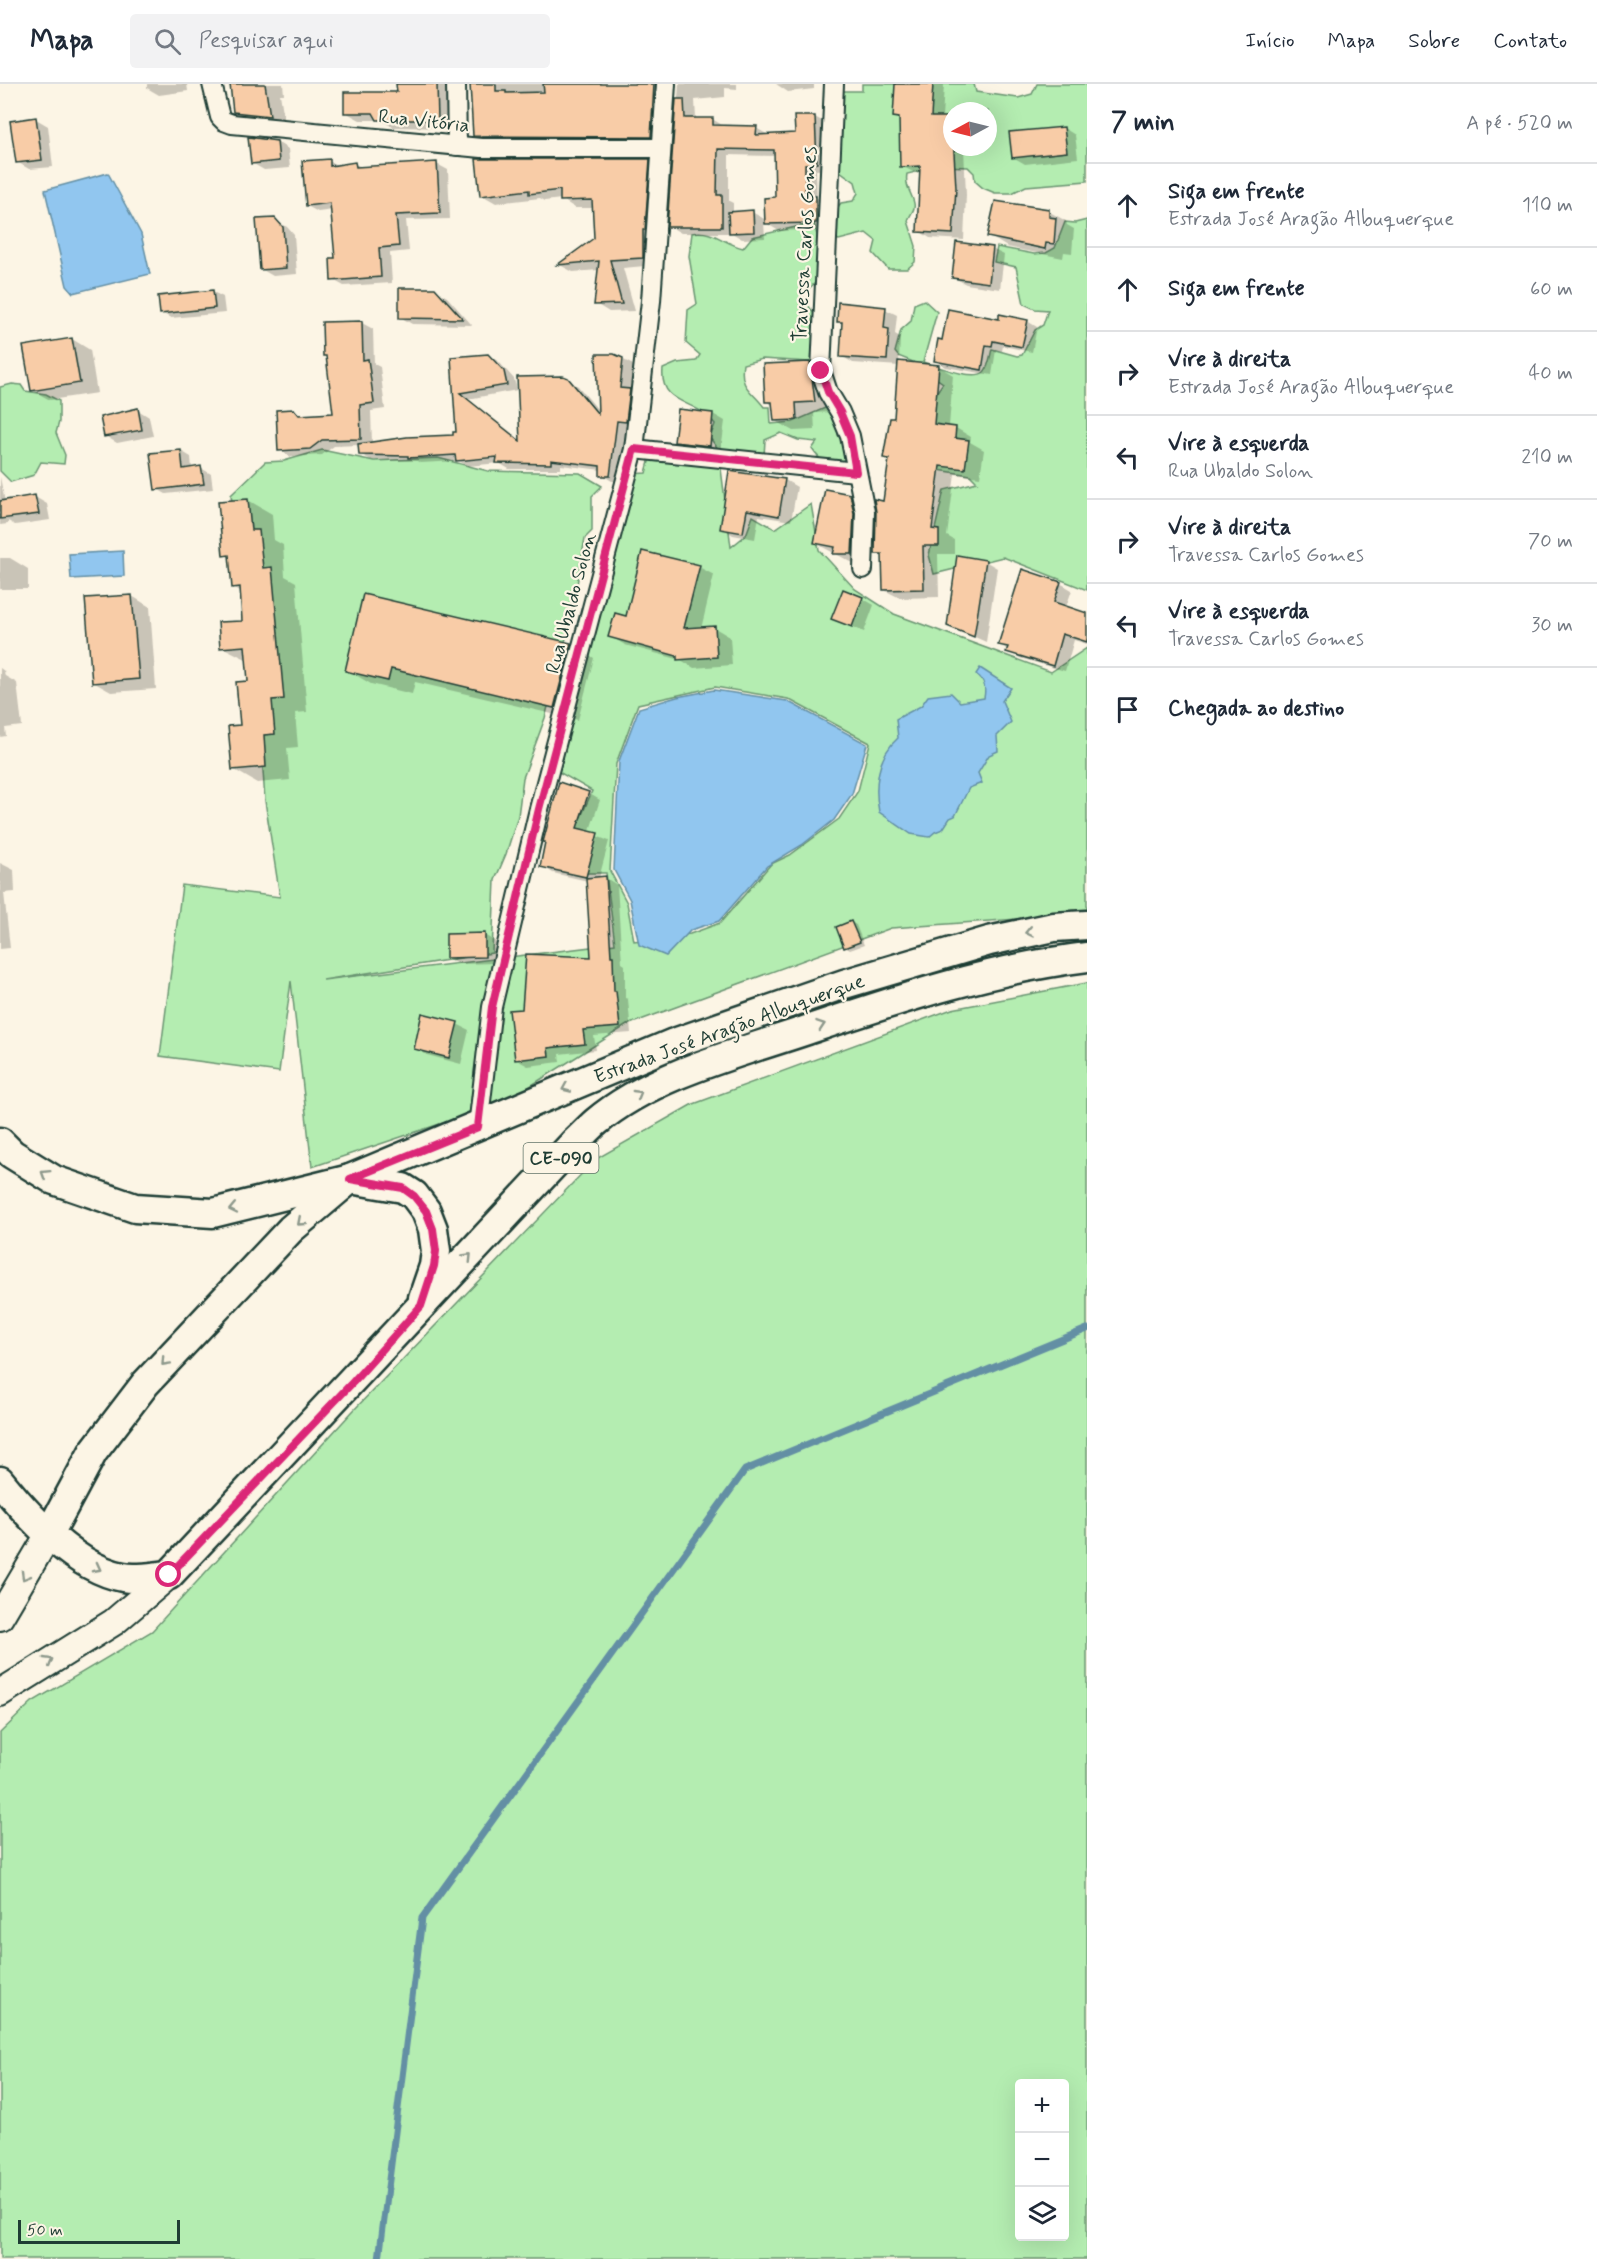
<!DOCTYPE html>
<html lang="pt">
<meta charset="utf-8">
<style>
:root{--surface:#fff;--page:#f2f2f3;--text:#1f2937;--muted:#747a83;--line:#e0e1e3}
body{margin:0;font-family:Mynerve,sans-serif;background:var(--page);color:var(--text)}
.controls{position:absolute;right:18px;bottom:18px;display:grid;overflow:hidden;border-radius:6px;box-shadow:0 6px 24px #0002}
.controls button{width:54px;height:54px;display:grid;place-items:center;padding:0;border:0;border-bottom:2px solid var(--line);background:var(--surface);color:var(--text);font:30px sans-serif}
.compass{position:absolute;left:943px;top:18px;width:54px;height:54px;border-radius:50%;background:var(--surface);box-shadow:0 6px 24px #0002;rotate:263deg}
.scale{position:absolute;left:18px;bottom:15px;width:162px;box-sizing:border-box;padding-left:6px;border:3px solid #1f3d34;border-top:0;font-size:16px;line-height:21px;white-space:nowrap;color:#1f3d34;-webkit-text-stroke:4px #fcf5e5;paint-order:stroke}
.stop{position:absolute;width:18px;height:18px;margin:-14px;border:4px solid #db2777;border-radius:50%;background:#fff}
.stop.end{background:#db2777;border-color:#fff;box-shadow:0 2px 6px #0008}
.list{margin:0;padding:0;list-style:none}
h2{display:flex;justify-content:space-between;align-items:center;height:78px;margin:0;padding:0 24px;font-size:26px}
h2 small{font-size:20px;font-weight:400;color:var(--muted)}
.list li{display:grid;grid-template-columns:39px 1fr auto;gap:18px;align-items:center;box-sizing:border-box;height:84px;padding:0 24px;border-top:2px solid var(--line)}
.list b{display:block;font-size:22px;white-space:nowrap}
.list p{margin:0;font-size:20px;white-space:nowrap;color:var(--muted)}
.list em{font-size:20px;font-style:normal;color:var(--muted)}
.icon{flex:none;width:33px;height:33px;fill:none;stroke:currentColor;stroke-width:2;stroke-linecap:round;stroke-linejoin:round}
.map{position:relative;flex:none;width:1087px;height:2175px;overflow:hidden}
header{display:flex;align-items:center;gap:36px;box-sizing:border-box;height:84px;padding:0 30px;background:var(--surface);border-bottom:2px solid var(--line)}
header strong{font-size:28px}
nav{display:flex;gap:33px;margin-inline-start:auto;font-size:21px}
.search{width:420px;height:54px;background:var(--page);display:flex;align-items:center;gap:15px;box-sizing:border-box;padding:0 21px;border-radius:6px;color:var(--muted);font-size:22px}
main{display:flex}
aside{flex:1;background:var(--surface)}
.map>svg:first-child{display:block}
.green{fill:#b4edb1;stroke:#6a9572;stroke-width:1.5;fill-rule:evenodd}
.water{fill:#91c6ef;stroke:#638fa4;stroke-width:1.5}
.shadow{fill:#0003;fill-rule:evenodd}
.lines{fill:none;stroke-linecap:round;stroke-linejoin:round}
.stream{stroke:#638fa4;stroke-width:7}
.building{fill:#f8cca7;stroke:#1f3d34;stroke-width:1.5}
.street-casing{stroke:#1f3d34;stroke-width:22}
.secondary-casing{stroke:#1f3d34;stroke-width:30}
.primary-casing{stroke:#1f3d34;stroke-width:33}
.street{stroke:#fcf5e5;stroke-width:18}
.secondary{stroke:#fcf5e5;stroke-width:26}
.primary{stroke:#fcf5e5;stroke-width:28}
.oneway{stroke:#8e998c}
.route{stroke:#db2777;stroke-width:8}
.labels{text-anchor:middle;stroke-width:4.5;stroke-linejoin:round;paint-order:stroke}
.shield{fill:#fcf5e5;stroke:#617469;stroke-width:1.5}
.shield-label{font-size:18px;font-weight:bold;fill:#1f3d34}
.street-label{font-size:20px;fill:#1f3d34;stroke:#fcf5e5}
</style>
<header>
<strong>Mapa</strong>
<div class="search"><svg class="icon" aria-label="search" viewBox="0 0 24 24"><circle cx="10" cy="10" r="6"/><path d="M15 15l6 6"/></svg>Pesquisar aqui</div>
<nav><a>Início</a><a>Mapa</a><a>Sobre</a><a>Contato</a></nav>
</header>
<main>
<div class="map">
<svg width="1087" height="2175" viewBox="0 0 1087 2175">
<rect width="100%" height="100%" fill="#fcf5e5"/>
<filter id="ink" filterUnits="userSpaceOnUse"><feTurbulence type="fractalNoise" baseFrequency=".0167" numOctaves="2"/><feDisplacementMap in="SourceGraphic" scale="12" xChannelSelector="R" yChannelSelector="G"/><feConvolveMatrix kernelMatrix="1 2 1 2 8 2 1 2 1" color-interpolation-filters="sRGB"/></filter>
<g filter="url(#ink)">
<g class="green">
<path d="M862,0H974L976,8L1018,14L1032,10L1037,0H1087V97L1026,102L1012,109H995L983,104L975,97L974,89L968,83L942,82L907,90C904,105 917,116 914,124C913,128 909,132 908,137L916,162L915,178L907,185H888L873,169L876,157L866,149L839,156L832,153L834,128L841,119L853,117L858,109L855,98L840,87L839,7H862ZM952,27H988V63H952Z"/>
<path d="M1087,136V506L1003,473L934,490L929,471L944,406L977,398L970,391L912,382L932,315L943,299L913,278L898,272L895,268L901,246L911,237L914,220L924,216L937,228L923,278C937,282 974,297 984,288C989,283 990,272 992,265L1017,272L1022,271L1035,246L1043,241L1048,226L1035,225L1024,220L1016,183L994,178L997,163L1034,170L1046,169L1055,164L1065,138L1075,139Z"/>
<path d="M814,139C818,158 827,179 817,196C813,204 807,202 802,213L816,232V280L810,278L762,275L743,280C739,305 752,306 764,323H770L771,340L793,338L832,321L839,338L838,351L847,365V382C831,382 821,379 812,365L817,358L798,356L781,349L765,356L764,372L722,370L710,354L715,340C699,315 659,323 663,285L677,279L696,277L700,271L686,259L688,226L697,220L689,172L692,149C713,145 724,160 743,164L752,153Z"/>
<polygon points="12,300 21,301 25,307 46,310 59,317 59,338 56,349 65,371 64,380 41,378 34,391 11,398 0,387 0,303"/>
<path d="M322,366L374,377L438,374L488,387L580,389L602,402L592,412V447L585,454L571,535L545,634L523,694L518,732L506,770L495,796L492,869L323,896L615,860L606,789H574L567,730L581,733L592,707L557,687L630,390L646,389L650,374L720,377L731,463L746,451L753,432L775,445L811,420L819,466L855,505L894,530L1051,588L1087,564V830L891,844L627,941L505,1018L312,1083L291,897L279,988L160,972L182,801L280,813L265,717L256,580L231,411L265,378L284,377ZM715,603L788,615L870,659L858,707L839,735L790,771L771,780L720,839L690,850L634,857L627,819L610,787L616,680L638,620Z"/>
<path d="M1087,899V2175H0V1649L32,1618L152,1547L352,1328L596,1075L691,1021L952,925ZM1020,2000H1064V2152H1020Z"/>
</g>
<g class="water">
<polygon points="108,89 141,150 150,190 73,209 67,202 45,106"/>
<polygon points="123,467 124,492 71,495 69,470"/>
<path d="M980,584L1011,604L1002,617L1011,638L997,652L998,667L989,671L978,689L982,699L969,704L955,732L950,734L943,745L935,748L929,753L911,750L879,728C874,703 877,672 898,654L896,635L921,622L928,612L951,609L960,618L984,614C986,604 985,596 976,590Z"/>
<polygon points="714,606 787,617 867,660 852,710 834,736 802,761 767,782 719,837 691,846 666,872 639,861 630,816 614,786 619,677 639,624 677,613"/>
</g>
<g class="shadow">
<polygon points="147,0 187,0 188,7 159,11 147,4"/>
<polygon points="232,0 283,0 284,10 280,10 285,40 250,36 234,27"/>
<polygon points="398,0 451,0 452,44 393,43 381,36 360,36 345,28 399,10"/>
<polygon points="471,0 671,0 663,59 486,58 474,51"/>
<path d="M679,0H737V5L725,4V13L695,16L696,35H712L724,42L756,44L770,52L796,50L815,33L827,40L829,85L816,86L817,114L828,120V145L779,147L764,138L765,154L742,155L732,149H681L669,142ZM729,71L776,72L777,115L766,136L752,128L733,129V119L729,117Z"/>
<polygon points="814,0 814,5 788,8 776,0"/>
<polygon points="896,0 944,1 942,34 952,63 964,63 966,111 964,156 930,154 919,147 922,88 913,88 902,82 900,36 895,32"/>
<polygon points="36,35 48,42 53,83 29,85 17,78"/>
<polygon points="1064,44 1075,51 1078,74 1025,80 1013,73"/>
<polygon points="277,58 288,65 290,84 264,86 252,79"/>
<polygon points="329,77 339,82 355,80 363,84 437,80 448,86 450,135 406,136 409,167 390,169 392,199 344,202 333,196 337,175 333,126 318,128 307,122"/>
<polygon points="649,77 663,85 656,181 623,184 635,227 609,228 596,220 599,186 573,188 560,181 595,155 594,124 575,124 561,115 545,117 540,114 496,119 482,111"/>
<polygon points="1048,127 1066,137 1067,141 1074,145 1072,169 1064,168 1063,174 1007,163 989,152"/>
<polygon points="275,136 287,143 294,151 297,190 273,192 261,185"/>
<polygon points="992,165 1004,171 1000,205 966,200 954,194"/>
<polygon points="435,206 447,213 472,241 412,240 400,233"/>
<polygon points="213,208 223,213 225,229 171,234 161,229"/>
<polygon points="885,225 897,231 895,250 900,253 899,279 938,282 953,291 949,343 956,344 971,353 970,358 984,366 980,393 955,390 947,452 954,456 954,470 938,470 939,513 900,514 884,506 884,473 876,469 890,376 885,373 896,336 900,282 853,279 842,272 844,240 838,237"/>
<polygon points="1000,236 1027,237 1037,243 1032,268 1003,262 1002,267 996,266 992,291 946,283 936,277 943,258"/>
<polygon points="362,239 373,245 374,280 380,283 385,325 371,327 372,360 455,353 457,350 452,274 488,271 499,278 514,295 517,306 468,315 522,357 563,294 578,302 599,327 622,275 633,281 630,307 640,313 636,343 627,343 620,397 612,397 602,391 602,386 561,381 561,385 509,385 499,379 468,382 459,377 420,379 417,377 371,376 360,370 360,361 334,362 322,371 291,373 280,366 294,326 304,332 334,330 327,273 324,271"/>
<polygon points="72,255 90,266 97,309 50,316 32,306"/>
<polygon points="810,279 828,290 832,328 814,329 815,346 793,347 775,337 774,322 767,318"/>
<polygon points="138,326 149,333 153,352 117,359 105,352"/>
<polygon points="679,327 713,330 725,337 721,367 688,364 676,357"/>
<polygon points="181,367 191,373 192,385 201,384 211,390 213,405 166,410 157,405"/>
<polygon points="757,391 785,396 797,403 791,437 759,432 755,455 733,451 722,444"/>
<polygon points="0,393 5,418 35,413 47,420 50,436 15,441 8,437 8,440 0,441"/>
<polygon points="849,411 868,422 870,479 853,479 815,459"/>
<polygon points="248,416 272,430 274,456 283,461 285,492 296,498 307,628 295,629 298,663 287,664 290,696 257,699 233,685 250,598 248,576 222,563 244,538 242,508 233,503 231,474 225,471"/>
<polygon points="0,474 10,474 28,485 28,505 0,505"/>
<polygon points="985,477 997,484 986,558 948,541"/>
<polygon points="699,483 714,491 701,545 715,544 730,553 732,581 694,584 681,576 625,561 610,552 627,533"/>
<polygon points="1060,499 1072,506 1066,523 1087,530 1087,560 1074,556 1065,587 1020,574 999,560"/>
<polygon points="132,512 150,523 156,605 111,608 93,598"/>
<polygon points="862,514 874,521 864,548 833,534"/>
<polygon points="571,560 594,574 578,636 415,598 412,610 371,600 347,586"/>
<polygon points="0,584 4,587 5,592 17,599 22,642 5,644 6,652 0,653"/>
<polygon points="588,709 600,716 589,749 609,757 599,794 606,794 617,801 622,879 625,881 625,914 628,915 631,949 594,952 596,966 559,970 560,978 528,982 517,976 523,926 592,874 588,797 553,789 542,782"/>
<polygon points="0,779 14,786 15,808 4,809 10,864 0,865"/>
<polygon points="851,838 856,841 864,861 850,866 845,863"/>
<polygon points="484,851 496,858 497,879 459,880 447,873"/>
<polygon points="457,940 469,946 461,980 427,971 416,965"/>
</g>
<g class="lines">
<polyline class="stream" points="379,2175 422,1834 745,1386 1087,1245"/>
</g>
<g class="building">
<polygon points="230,0 265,0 270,32 233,28"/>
<polygon points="396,0 437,0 438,36 377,36 373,29 344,29 344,8 397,8"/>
<polygon points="470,0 496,0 496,7 506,7 506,9 544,8 543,0 654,0 651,53 473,52"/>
<polygon points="895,0 933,0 931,33 952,33 956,104 953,150 917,148 920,82 900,83 899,34 893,33"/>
<polygon points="676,15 684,15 685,34 713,34 713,41 757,42 756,51 795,49 794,32 815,32 817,79 805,80 805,112 816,112 816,139 765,140 764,114 775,113 774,66 718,65 717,111 722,111 722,143 667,143"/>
<polygon points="36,33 42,76 16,79 10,37"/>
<polygon points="1064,43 1067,68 1012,74 1009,48"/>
<polygon points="248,53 277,57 279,77 251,80"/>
<polygon points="330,75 330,82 355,78 356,83 437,78 440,129 396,131 399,162 379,164 381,193 331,197 330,174 335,174 330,119 306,122 302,77"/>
<polygon points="476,75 650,75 645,146 643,146 643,174 610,176 622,220 594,221 599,177 557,181 594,154 592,116 560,117 560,106 529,110 529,106 480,112"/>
<polygon points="995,117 1049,125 1049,133 1056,134 1054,160 1046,159 1045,165 987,153"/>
<polygon points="753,126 754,148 729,149 728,128"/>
<polygon points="275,134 283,143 286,184 260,186 256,135"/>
<polygon points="956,158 993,163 989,199 952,194"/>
<polygon points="399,204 435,204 463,235 399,234"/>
<polygon points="213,206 215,224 160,230 158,212"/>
<polygon points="838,218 886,223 884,244 889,245 887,276 840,273 842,238 837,238"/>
<polygon points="948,225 999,235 999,230 1028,236 1022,263 993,257 992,262 986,261 982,286 934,277 938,255 942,256"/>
<polygon points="362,237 363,276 368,275 374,319 360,321 361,355 322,356 310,365 278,367 276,326 294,325 299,331 333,329 326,272 323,272 322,238"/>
<polygon points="72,254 80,299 31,307 23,262"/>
<polygon points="488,270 504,287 507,301 460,309 520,357 517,293 563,292 568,294 598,330 596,270 614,270 623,274 620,304 630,305 626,338 617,337 610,392 600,392 600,382 551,376 551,380 496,379 497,373 456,377 455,371 408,374 408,372 359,371 358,360 407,353 453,351 453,348 456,348 451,273"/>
<polygon points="898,277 939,281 934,340 956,343 955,354 969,356 965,385 940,382 932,445 939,446 939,462 923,462 924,505 883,506 882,470 875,470 876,428 874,415 883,417 889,375 883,374 890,334 894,334"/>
<polygon points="810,278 815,318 796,319 797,336 774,337 772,318 765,318 763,280"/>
<polygon points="138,324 142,346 104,353 100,333"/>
<polygon points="678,325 713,329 710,362 674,358"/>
<polygon points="181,366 183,385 201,382 204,400 155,406 150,369"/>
<polygon points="729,387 785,395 779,432 747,426 743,449 720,445"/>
<polygon points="825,405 850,410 854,429 852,470 833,470 835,463 814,459"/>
<polygon points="35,411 39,430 0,435 0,417"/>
<polygon points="248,415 251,446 259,446 263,484 272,483 284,615 272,616 275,650 264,651 266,683 232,686 228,642 240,641 236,598 248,597 245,562 220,564 218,538 242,537 240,503 232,504 229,471 223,472 218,417"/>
<polygon points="642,467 700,481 684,544 715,542 717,573 677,576 677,572 608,553 615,529 626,532"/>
<polygon points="957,471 986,476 974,553 947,542"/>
<polygon points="1022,485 1061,498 1054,518 1087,529 1087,558 1062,550 1053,582 1006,568 1008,563 998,561"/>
<polygon points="843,505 863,513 852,543 831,535"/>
<polygon points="363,510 571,559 554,624 391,585 388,597 345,587"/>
<polygon points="132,511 139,595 92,599 85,514"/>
<polygon points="559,698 589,708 577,744 598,749 586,793 540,783 545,758 543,758"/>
<polygon points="606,792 611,872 613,872 614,907 616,907 620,943 583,946 585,960 548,964 549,972 515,976 509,926 522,925 526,870 591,873 586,794"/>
<polygon points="851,837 860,858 844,864 836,843"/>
<polygon points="485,849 485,873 446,874 446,850"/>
<polygon points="422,929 458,938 449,974 414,965"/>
</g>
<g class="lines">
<g class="street-casing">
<g id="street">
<polyline points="212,0 220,33 224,37 232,40 481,64 661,64"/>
<polyline points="456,0 457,62"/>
<polyline points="834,0 821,287 828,308 840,328 850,352 865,428 863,485"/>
<polyline points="634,365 856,388"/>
<polyline points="478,1043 492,923 539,725 634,365 651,217 666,0"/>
</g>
</g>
<g class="secondary-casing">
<g id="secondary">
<polyline points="0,1533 49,1450"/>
<polyline points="0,1609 114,1538 169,1491"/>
</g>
</g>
<g class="primary-casing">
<g id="primary">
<polyline points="0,1058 12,1070 54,1096 135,1124 213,1129 350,1095 403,1104 414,1111 426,1127 433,1145 436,1167 434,1182 423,1214"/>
<path d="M0,1397C29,1433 75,1484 123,1493C137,1496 155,1492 169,1491L573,1060C581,1053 588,1045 596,1038C651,991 739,969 807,946C900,915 989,885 1087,873"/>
<polyline points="49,1450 93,1368 145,1300 291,1145 350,1095 674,959 844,900 989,857 1054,843 1087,841"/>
</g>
</g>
<use href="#street" class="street"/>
<use href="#secondary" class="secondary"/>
<use href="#primary" class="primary"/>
</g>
<defs><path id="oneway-chevron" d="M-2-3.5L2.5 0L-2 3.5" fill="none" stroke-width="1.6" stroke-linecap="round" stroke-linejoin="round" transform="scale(1.5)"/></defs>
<g class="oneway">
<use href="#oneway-chevron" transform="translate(1029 848) rotate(168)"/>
<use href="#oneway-chevron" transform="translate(821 941) rotate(-19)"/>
<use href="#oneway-chevron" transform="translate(566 1004) rotate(157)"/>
<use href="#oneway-chevron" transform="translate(638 1010) rotate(-30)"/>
<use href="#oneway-chevron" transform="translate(45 1090) rotate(-148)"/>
<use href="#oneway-chevron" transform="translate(233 1125) rotate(168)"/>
<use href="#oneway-chevron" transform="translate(301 1138) rotate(139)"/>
<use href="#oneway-chevron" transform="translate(468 1173) rotate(-46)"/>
<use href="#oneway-chevron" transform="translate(165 1278) rotate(133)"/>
<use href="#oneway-chevron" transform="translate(97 1484) rotate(28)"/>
<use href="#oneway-chevron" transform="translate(25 1492) rotate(120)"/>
<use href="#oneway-chevron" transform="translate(49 1577) rotate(-31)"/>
</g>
</g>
<g class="lines" filter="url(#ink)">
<polyline class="route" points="169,1491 353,1298 421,1222 434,1182 436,1167 433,1145 426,1127 414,1112 403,1104 350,1095 478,1043 492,923 539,725 634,365 856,388 850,352 840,328 828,308 821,287"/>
</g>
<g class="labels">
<rect class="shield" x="523.5" y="1059" width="75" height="30" rx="4.5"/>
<g class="shield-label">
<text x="561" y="1080">CE-090</text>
</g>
<g class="street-label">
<text transform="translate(424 36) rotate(6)" y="7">Rua Vitória</text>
<text transform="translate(804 160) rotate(-87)" y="7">Travessa Carlos Gomes</text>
<text transform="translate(570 519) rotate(-75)" y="7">Rua Ubaldo Solon</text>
<text transform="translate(729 944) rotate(-20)" y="7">Estrada José Aragão Albuquerque</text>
</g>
</g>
</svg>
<div class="controls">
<button>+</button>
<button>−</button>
<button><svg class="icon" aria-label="layers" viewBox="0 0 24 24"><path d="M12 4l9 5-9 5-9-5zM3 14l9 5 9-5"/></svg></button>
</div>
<svg class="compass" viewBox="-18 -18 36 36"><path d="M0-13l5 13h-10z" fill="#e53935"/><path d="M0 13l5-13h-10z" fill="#747a83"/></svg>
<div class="scale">50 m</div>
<div class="stop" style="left:169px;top:1491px"></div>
<div class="stop end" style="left:821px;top:287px"></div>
</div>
<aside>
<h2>7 min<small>A pé · 520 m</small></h2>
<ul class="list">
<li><svg class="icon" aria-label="ahead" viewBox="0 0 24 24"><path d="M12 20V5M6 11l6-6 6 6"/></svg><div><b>Siga em frente</b><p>Estrada José Aragão Albuquerque</p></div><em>110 m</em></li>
<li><svg class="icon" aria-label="ahead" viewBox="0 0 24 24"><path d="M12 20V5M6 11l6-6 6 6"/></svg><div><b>Siga em frente</b></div><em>60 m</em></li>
<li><svg class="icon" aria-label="right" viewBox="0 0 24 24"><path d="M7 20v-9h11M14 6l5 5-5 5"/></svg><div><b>Vire à direita</b><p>Estrada José Aragão Albuquerque</p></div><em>40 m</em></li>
<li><svg class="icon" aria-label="left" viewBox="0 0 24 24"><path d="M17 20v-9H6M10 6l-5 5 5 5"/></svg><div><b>Vire à esquerda</b><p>Rua Ubaldo Solon</p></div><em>210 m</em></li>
<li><svg class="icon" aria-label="right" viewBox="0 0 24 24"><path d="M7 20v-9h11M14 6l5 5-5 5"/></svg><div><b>Vire à direita</b><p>Travessa Carlos Gomes</p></div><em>70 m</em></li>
<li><svg class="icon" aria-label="left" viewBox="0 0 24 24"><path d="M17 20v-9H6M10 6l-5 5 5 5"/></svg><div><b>Vire à esquerda</b><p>Travessa Carlos Gomes</p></div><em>30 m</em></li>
<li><svg class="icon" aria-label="arrive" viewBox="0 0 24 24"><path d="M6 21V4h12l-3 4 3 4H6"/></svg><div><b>Chegada ao destino</b></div></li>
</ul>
</aside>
</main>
